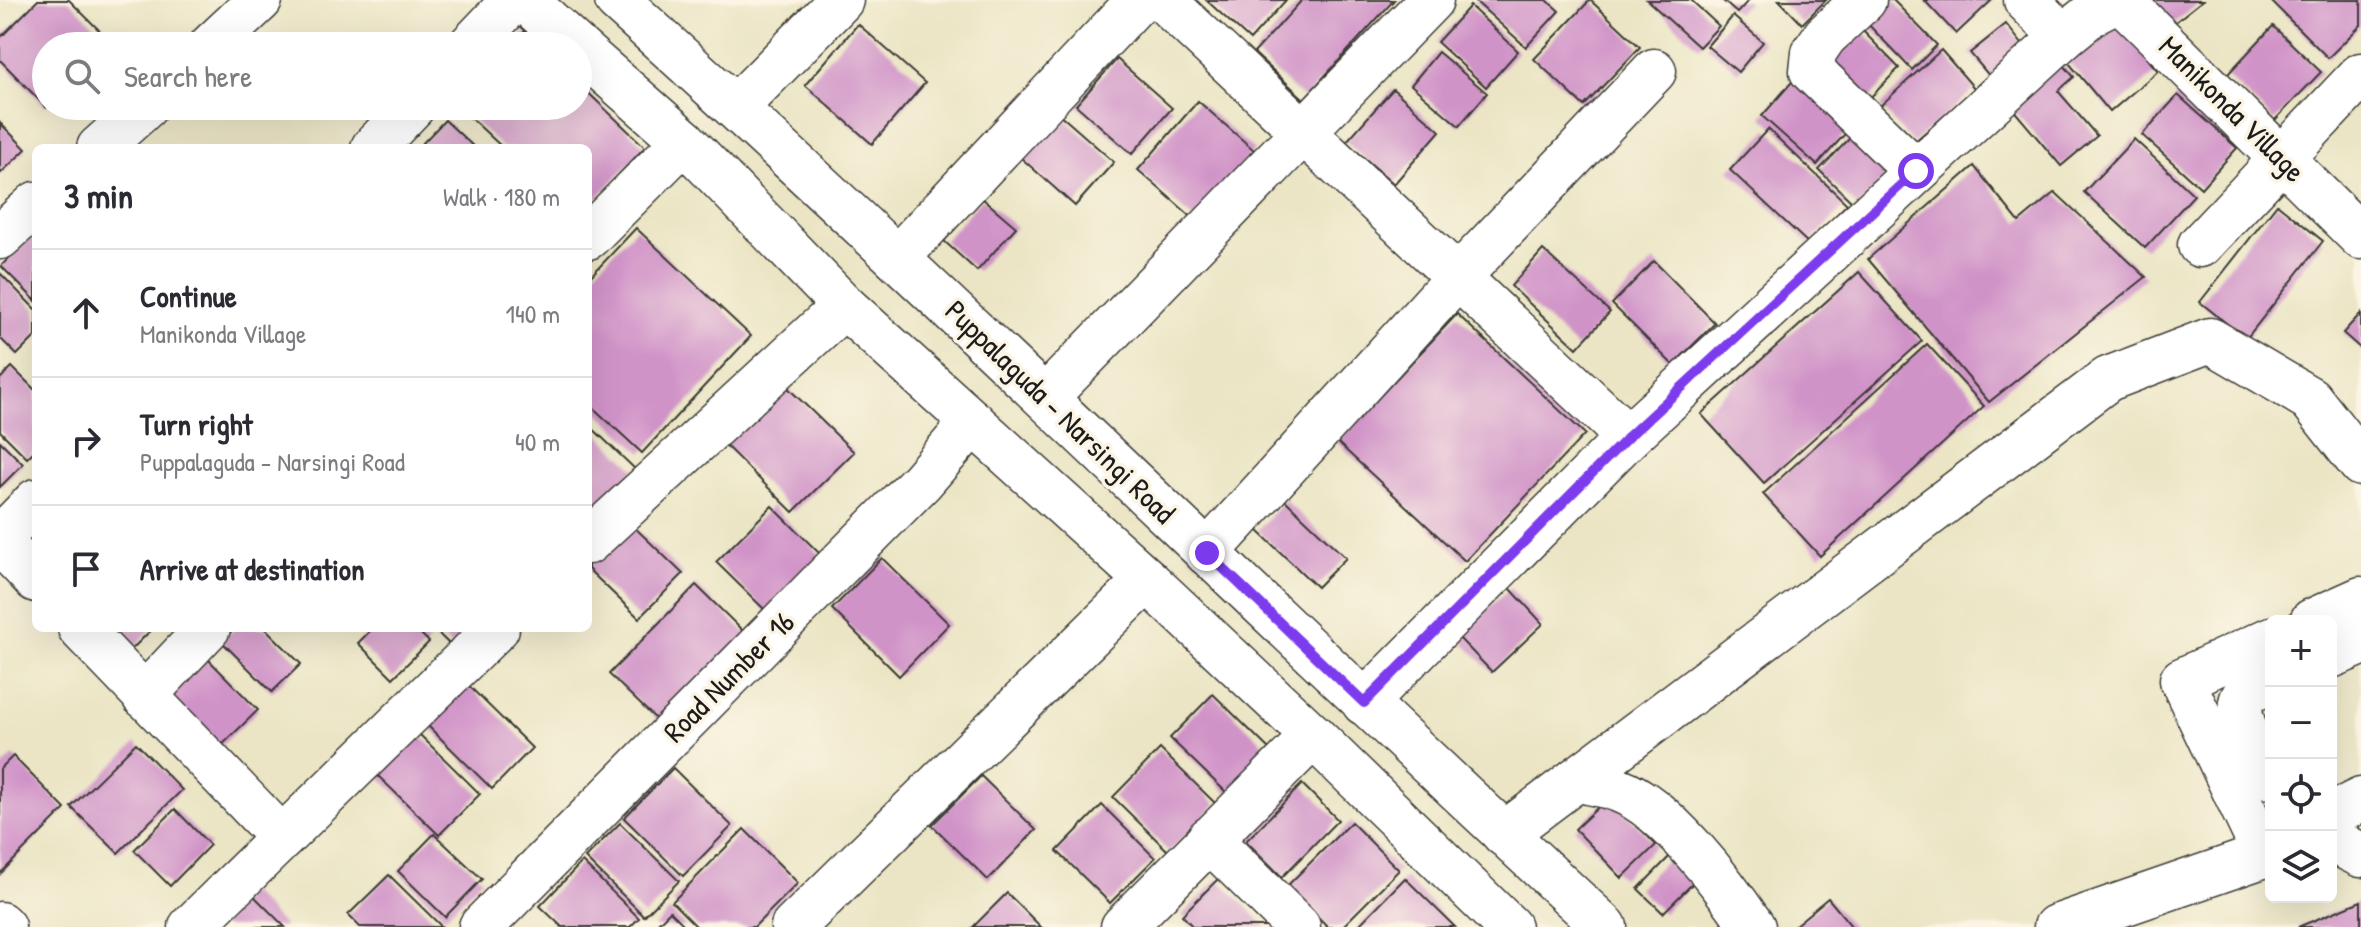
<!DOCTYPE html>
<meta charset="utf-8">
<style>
:root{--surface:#fff;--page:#f7f7f7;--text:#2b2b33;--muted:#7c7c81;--line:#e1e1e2}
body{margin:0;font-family:"Patrick Hand",sans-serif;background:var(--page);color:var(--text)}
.controls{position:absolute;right:24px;bottom:24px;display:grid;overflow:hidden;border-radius:12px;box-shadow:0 8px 32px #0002}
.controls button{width:72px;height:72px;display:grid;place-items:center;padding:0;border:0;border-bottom:2px solid var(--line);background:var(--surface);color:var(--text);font:40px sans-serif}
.stop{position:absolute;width:24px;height:24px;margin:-18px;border:6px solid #7c3aed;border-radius:50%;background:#fff}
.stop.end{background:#7c3aed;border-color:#fff;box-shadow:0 2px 8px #0008}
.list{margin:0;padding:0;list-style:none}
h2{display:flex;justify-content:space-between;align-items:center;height:104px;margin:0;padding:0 32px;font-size:34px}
h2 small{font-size:26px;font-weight:400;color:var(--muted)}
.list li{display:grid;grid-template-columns:52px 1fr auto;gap:24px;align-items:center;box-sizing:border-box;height:128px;padding:0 32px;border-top:2px solid var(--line)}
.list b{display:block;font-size:30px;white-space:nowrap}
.list p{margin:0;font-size:26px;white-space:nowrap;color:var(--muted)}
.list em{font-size:26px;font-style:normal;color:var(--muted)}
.icon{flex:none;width:44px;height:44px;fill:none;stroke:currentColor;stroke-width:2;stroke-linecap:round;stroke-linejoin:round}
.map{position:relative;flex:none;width:2361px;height:927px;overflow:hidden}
.search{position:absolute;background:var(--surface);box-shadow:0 8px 32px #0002;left:32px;top:32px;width:560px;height:88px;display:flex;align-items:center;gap:20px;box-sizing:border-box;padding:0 28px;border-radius:44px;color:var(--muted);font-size:30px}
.panel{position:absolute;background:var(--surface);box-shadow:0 8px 32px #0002;left:32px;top:144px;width:560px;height:488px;border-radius:12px}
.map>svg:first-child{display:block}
.building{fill:#d093c8}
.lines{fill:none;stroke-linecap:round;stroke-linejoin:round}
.minor-casing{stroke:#3b3a35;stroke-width:47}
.minor{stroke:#fff;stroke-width:44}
.route{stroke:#7c3aed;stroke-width:10}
.labels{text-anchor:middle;stroke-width:7;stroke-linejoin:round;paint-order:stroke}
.street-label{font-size:30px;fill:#1c1c1c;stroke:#fcf5e5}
</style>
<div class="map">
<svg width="2361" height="927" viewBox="0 0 2361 927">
<rect width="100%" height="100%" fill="#fcf5e5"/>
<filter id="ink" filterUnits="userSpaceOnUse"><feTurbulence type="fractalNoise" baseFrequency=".0125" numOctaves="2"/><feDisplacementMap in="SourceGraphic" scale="16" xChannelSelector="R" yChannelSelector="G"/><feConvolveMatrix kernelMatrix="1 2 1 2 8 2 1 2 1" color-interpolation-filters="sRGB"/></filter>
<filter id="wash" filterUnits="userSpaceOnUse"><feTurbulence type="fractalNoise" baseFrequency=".006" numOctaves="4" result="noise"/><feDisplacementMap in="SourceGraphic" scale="32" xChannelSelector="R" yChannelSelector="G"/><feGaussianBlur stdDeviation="1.8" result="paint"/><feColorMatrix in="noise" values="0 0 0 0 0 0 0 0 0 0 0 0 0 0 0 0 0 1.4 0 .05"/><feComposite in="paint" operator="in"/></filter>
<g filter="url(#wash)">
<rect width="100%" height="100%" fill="#ebe5c5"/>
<g id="blocks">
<g class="building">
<polygon points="38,0 69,0 111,42 107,46 46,46 46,107 0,60 0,38"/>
<polygon points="1206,0 1286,0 1250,40"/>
<polygon points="1302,0 1394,0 1304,99 1254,53"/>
<polygon points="1474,0 1547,0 1559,11 1526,47"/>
<polygon points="1590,0 1640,47 1584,106 1534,59"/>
<polygon points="1647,0 1691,0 1719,26 1699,47"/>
<polygon points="1722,0 1749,0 1737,13"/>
<polygon points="1779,0 1826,0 1802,24"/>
<polygon points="1887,0 1893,0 1937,45 1912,70 1865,21"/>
<polygon points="1924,0 1992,0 1956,34"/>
<polygon points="2148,0 2203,0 2169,27"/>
<polygon points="2270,0 2361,0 2361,25 2328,58"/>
<polygon points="1470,6 1518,51 1486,87 1437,42"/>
<polygon points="1733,16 1763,42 1738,72 1707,46"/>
<polygon points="2112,16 2158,71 2110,112 2064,57"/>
<polygon points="858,24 925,83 872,144 805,85"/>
<polygon points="2006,24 2026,49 1991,78 1970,53"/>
<polygon points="2273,26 2321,72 2274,121 2226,76"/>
<polygon points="1859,27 1899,68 1865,103 1824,62"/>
<polygon points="524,32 539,46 510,46"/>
<polygon points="1941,50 1975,89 1913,143 1880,106"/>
<polygon points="1438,52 1487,93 1459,126 1411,85"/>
<polygon points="2057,57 2074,77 2058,91 2097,136 2061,166 2006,101"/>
<polygon points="1117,59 1172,108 1132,154 1076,105"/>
<polygon points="1798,75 1854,124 1817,165 1762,116"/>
<polygon points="578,83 645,147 588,207 588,148 503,148 458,106 578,106"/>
<polygon points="1393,89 1440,131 1394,184 1346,142"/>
<polygon points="2178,95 2237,148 2201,188 2142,135"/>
<polygon points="1198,101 1254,150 1194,219 1138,170"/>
<polygon points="1058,113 1114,162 1075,206 1020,157"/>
<polygon points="445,120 475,148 418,148"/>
<polygon points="0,123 26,149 0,174"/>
<polygon points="1768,129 1847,204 1809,244 1730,170"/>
<polygon points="1854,134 1892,170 1857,207 1819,170"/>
<polygon points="2134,139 2194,195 2145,248 2084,192"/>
<polygon points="1974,166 2019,222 2055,192 2146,277 1989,402 1868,259"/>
<polygon points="982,198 1016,227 977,271 944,241"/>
<polygon points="2277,204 2323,241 2246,339 2200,302"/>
<polygon points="636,228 751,336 642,453 588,403 588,279"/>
<polygon points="36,231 36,301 1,266"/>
<polygon points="1543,250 1610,312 1577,348 1511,286"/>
<polygon points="1654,261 1715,323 1673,365 1612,304"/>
<polygon points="1859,272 1922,341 1764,483 1701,414"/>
<polygon points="0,273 36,310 36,336 17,355 0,338"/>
<polygon points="2361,313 2361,349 2343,333"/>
<polygon points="1457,314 1585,434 1465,561 1337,442"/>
<polygon points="1927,344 1984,406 1820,556 1763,494"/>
<polygon points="12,367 36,391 36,449 27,458 0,431 0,379"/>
<polygon points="784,384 854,452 793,512 725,445"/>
<polygon points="588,424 635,469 588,518"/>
<polygon points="0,441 23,464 0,487"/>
<polygon points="1285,500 1346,558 1317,587 1257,530"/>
<polygon points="772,506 823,557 768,613 716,562"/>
<polygon points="629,522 683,574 639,618 588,569 588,563"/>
<polygon points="882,558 949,624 899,676 832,609"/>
<polygon points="696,585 747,635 660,723 609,674"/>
<polygon points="1510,588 1543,624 1492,672 1458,637"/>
<polygon points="109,628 153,628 131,650"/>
<polygon points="235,628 265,628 301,664 272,692 221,641"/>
<polygon points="373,628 415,628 429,642 393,678 358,643"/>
<polygon points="433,628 469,628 451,646"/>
<polygon points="204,655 258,710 218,749 164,695"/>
<polygon points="466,683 532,748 492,789 426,724"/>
<polygon points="1213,694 1272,752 1229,795 1170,738"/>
<polygon points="416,731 480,794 439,835 375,773"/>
<polygon points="136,743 182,790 118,853 71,807"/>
<polygon points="1160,749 1216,804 1169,852 1113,797"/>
<polygon points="13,756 65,809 0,874 0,769"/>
<polygon points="673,768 732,826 683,876 624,818"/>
<polygon points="981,776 1036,830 988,880 932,825"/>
<polygon points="1302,784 1338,820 1282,877 1246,841"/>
<polygon points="1610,796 1656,845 1622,878 1575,829"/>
<polygon points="1102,805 1155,858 1110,903 1057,851"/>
<polygon points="175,809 210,845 170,886 134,850"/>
<polygon points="1351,822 1399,870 1342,927 1328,927 1287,886"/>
<polygon points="620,823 679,881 644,916 585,858"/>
<polygon points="744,829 798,883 754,927 697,927 672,902"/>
<polygon points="434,834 482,879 445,917 398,871"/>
<polygon points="1673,853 1699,877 1663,913 1638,889"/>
<polygon points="582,862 639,918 630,927 562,927 540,906"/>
<polygon points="389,875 442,927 360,927 348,915"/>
<polygon points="1405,878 1455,927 1357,927"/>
<polygon points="1218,879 1267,927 1193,927 1182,915"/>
<polygon points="250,892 285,927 222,927"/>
<polygon points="1007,893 1041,927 973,927"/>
<polygon points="1828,898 1852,927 1793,927"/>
<polygon points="2361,901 2361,927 2298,927"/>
<polygon points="670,911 686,927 654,927"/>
</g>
</g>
</g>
<g filter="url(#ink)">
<use href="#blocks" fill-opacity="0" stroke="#3b3a35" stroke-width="2"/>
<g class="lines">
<g class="minor-casing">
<g id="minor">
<polyline points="525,0 576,46"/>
<path d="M617,0C953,303 1273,621 1605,927"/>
<polyline points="1163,0 1628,437"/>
<polyline points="1864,0 1825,36 1814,52 1812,71 1916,171"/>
<polyline points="2026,0 2063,37"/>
<polyline points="211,46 260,0"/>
<polyline points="470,46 514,0"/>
<polyline points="578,48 684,141 844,306 1147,580"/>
<polyline points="736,107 841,0"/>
<polyline points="99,148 146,106"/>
<polyline points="373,148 413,106"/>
<polyline points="0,237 36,204"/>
<polyline points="588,237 684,141"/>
<polyline points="2200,245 2361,75"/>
<polyline points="898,257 1139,0"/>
<polyline points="1046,397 1431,0"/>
<polyline points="0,538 36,501"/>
<polyline points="0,542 36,580"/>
<polyline points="588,542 844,306"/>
<polyline points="1207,553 1458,277 1654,71"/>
<polyline points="2312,621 2361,599"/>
<polyline points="80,628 282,838"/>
<polyline points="2331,656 2361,643"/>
<path d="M2271,682C2264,685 2254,688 2248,692C2225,709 2261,759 2271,777"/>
<polyline points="144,696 208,628"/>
<polyline points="1364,703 1628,437 2063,37 2095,11 2114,1 2126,5 2361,237"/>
<path d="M1577,779C1590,783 1606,785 1619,790C1666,807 1725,886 1753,927"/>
<polyline points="2331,815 2361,800"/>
<polyline points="1504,834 2108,379 2210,340 2310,399 2361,464"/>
<polyline points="1209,839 1298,927"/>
<polyline points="2331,840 2361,855"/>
<polyline points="0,924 3,927"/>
<polyline points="191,927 497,628"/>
<polyline points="481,927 921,482 973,422"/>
<polyline points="793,927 1147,580 1313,736 1509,927"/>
<polyline points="1123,927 1313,736"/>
<polyline points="2056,927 2265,855 2182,680 2271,639"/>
</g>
</g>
<use href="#minor" class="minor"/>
</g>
</g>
<g class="lines" filter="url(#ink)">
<polyline class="route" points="1207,553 1364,703 1628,437 1916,171"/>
</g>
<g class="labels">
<g class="street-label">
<text transform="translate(2232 109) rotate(45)" y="10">Manikonda Village</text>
<text transform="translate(1060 412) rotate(44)" y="10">Puppalaguda - Narsingi Road</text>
<text transform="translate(729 677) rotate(-45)" y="10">Road Number 16</text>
</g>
</g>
</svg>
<div class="controls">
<button>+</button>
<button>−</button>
<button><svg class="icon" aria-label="locate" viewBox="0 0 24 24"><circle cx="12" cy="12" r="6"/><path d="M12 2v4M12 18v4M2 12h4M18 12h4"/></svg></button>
<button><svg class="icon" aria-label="layers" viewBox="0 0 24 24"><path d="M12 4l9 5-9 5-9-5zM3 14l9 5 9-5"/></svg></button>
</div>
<div class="stop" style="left:1916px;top:171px"></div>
<div class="stop end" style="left:1207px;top:553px"></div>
<div class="search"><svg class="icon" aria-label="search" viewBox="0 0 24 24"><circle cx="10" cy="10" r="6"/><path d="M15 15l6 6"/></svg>Search here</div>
<section class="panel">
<h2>3 min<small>Walk · 180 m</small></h2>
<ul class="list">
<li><svg class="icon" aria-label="ahead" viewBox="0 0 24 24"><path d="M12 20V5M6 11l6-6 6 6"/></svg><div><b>Continue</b><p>Manikonda Village</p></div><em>140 m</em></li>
<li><svg class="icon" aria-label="right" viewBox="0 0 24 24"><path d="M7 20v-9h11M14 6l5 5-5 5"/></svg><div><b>Turn right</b><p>Puppalaguda - Narsingi Road</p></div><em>40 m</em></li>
<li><svg class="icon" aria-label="arrive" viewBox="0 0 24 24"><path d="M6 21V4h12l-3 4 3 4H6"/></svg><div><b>Arrive at destination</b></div></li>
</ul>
</section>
</div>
